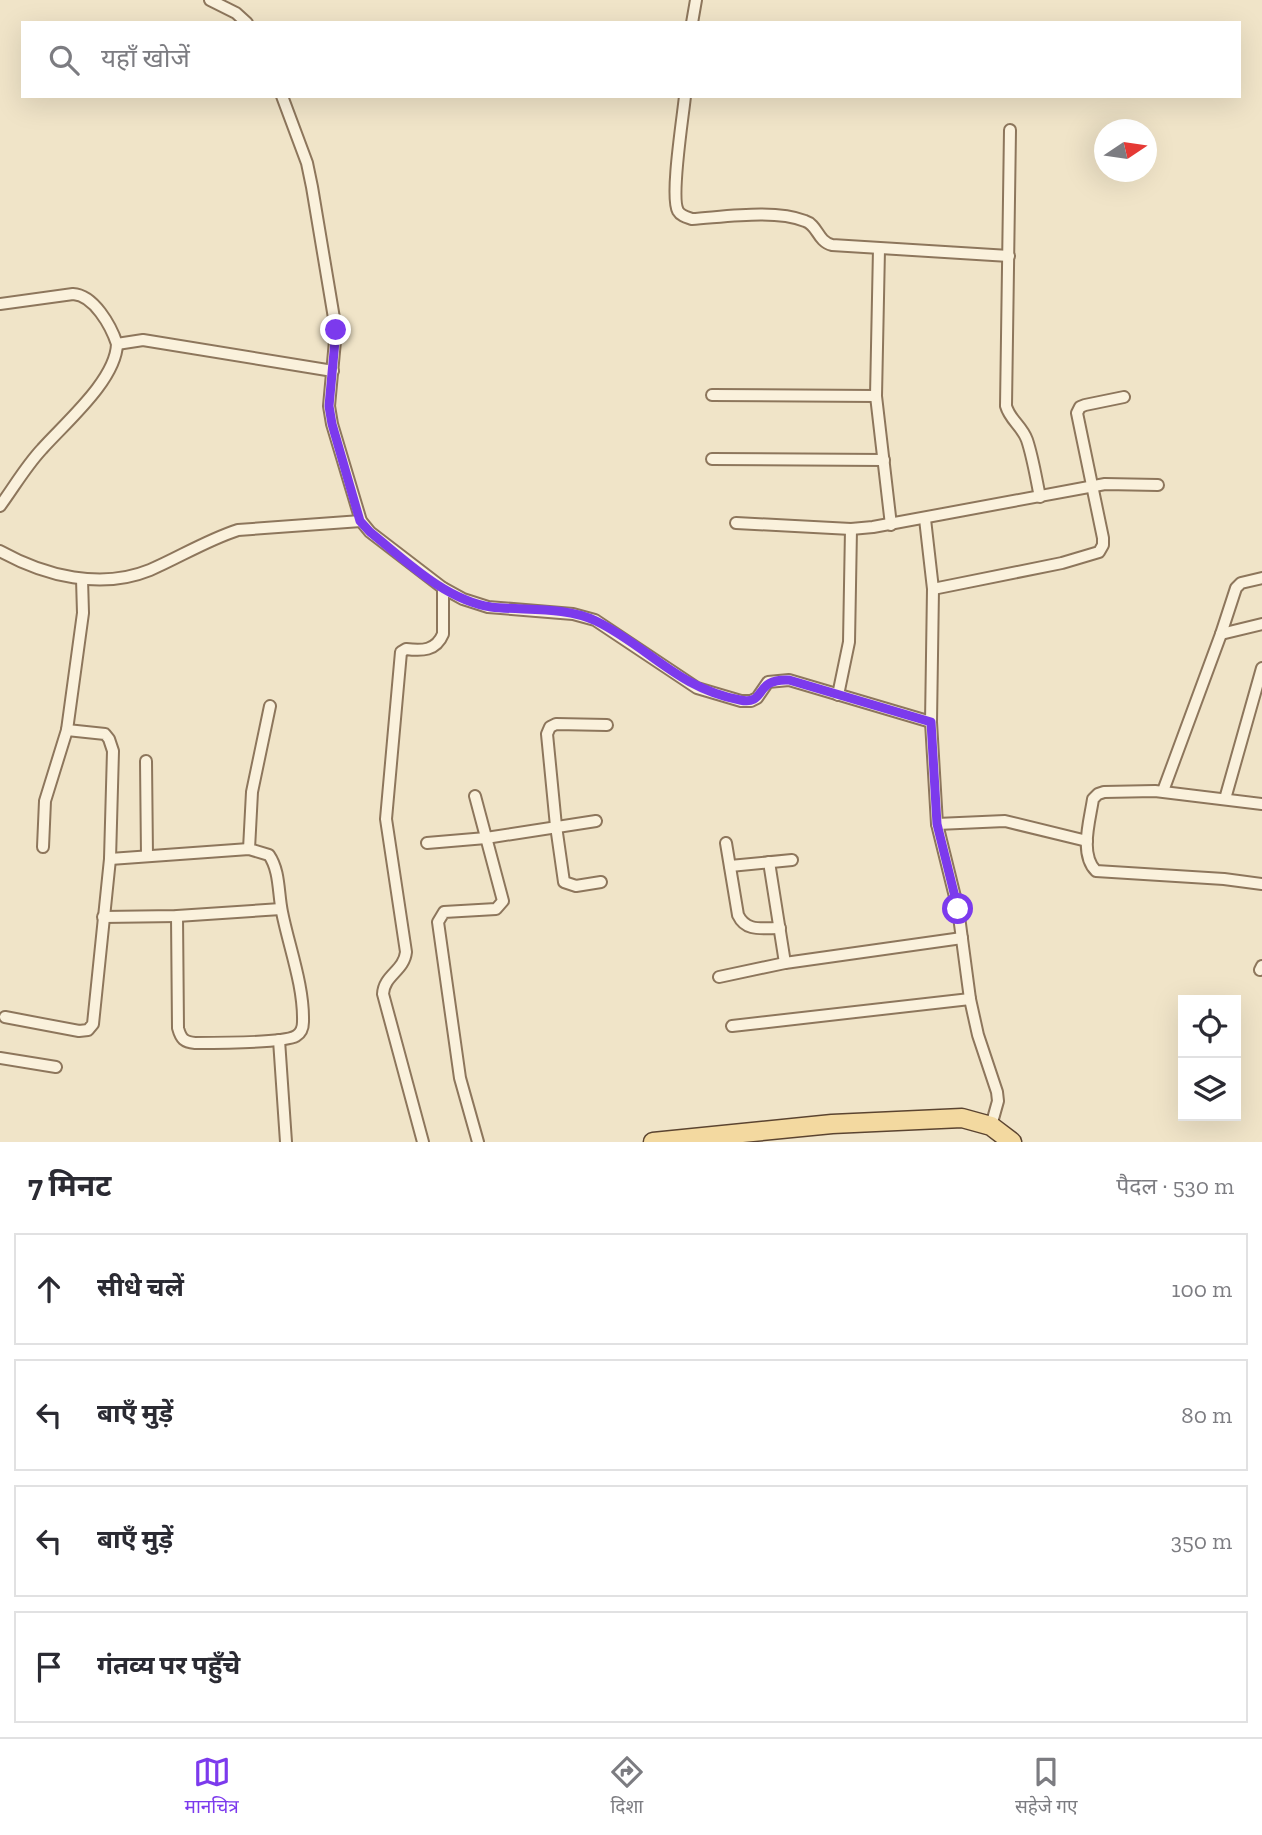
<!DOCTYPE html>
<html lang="hi">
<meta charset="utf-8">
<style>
:root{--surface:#fff;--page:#f7f7f7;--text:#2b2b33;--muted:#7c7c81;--line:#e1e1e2;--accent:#7c3aed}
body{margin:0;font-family:"Zilla Slab","Noto Sans Devanagari",serif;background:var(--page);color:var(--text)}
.controls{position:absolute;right:21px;bottom:21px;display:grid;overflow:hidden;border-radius:0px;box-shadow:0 7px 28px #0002}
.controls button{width:63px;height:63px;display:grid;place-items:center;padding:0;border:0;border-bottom:2px solid var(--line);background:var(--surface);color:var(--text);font:35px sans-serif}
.compass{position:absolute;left:1094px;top:119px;width:63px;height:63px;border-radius:50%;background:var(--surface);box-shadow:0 7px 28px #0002;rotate:77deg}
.stop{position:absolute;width:21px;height:21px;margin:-16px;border:5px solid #7c3aed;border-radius:50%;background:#fff}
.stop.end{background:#7c3aed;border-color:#fff;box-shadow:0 2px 7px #0008}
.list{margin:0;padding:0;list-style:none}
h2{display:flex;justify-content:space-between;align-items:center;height:91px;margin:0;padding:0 28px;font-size:30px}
h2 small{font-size:23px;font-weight:400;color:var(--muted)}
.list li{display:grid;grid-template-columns:46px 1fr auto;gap:21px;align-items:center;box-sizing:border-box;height:112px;margin:0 14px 14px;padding:0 14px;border:2px solid var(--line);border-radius:0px}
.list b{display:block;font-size:26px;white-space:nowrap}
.list em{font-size:23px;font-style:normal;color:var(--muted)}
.icon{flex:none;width:38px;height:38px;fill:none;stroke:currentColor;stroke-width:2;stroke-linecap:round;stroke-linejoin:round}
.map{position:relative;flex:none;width:1262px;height:1142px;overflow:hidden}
.search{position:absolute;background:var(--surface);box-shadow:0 7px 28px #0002;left:21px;right:21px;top:21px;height:77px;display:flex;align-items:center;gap:18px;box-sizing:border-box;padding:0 24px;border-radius:0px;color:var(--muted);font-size:26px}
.sheet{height:595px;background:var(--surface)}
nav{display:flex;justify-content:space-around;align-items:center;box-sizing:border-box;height:98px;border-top:2px solid var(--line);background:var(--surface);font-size:19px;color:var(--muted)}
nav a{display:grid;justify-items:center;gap:4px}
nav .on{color:var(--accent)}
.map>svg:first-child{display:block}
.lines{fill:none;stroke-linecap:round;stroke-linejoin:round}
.minor-casing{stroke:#8d765c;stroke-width:14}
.primary-casing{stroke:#5b4430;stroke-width:21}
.minor{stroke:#faf1dc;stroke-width:10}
.primary{stroke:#f3d9a0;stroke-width:18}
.route{stroke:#7c3aed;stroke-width:9}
</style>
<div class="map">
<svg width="1262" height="1142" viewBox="0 0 1262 1142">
<rect width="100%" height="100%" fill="#f0e4c8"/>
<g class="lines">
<g class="minor-casing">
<g id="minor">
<polyline points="210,0 236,13 247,23"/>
<polyline points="692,23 696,0"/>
<polyline points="282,96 307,163 312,187 336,330 329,406 332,424 361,521 370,532 443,588 463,599 488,607 573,614 595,620 697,688 741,701 751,701 757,698 768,682 789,680 931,722"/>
<path d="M685,96C683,117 670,197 678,211C681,216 686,217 692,219C724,217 775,209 805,221C818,225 817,241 832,245L1009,256"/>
<path d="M1010,130L1006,406C1010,420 1022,426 1027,440C1033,458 1036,478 1040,497"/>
<polyline points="879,249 876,396 891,525"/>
<path d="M0,304L73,294C94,295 111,326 117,344C116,380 65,423 42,449C26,466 14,487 0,506"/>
<polyline points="117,344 143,340 333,371"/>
<polyline points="712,395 876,396"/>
<polyline points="712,459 884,460"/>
<polyline points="925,519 933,589 931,722 937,824 958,909 970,999 978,1035 997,1092 998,1101 991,1126"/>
<polyline points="736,523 851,529 873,527 1105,484 1158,485"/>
<path d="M0,551C45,576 101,590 150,570C180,557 207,540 238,530L361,521"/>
<polyline points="933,589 1062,563 1099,552 1103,545 1103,538 1077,413 1080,407 1085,405 1124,397"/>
<polyline points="1221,634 1262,624"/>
<polyline points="838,695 849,642 851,529"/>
<polyline points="146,761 147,856"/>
<polyline points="1163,791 1221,634 1236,588 1241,583 1262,578"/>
<polyline points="475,796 503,901 496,909 444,912 438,922 460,1078 478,1142"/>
<polyline points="1225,799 1262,668"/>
<path d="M1262,804L1155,791L1104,792L1098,794L1093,799C1090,820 1079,854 1096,871L1224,879L1262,884"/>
<polyline points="937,824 1005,821 1087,841"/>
<polyline points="427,843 486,838 596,821"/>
<path d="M726,843L738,915C746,932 762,928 780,928"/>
<polyline points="43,847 45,801 67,730 83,613 82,579"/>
<polyline points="249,849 252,792 270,706"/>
<path d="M110,859L249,849L269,855C280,871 278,893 282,912C289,947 304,986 303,1022C303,1028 301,1033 296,1036C284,1043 213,1043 195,1043C184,1042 181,1039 178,1028L177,916"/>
<polyline points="769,862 785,963"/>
<polyline points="730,866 792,860"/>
<polyline points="601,882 576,886 564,882 556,826 547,734 550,727 556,724 607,725"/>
<polyline points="103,917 177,916 281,909"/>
<polyline points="1260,970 1262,966"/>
<polyline points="719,977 785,963 962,938"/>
<polyline points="5,1017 79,1031 88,1030 93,1024 110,859 113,751 109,739 105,734 67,730"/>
<polyline points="732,1026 970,999"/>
<polyline points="279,1040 286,1142"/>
<polyline points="0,1058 56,1067"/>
<path d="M423,1142L383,994C384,975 404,971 406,952L386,819L401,652L406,649C422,651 436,651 443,634V588"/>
</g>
</g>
<g class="primary-casing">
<polyline id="primary" points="653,1142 832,1124 962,1118 991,1126 1012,1142"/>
</g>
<use href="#minor" class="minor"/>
<use href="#primary" class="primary"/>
</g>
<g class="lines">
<path class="route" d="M336,330L329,406L332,424L360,521L370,532C405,560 445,600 491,607C524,611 565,606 596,621C649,647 677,688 740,700C767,706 753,678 789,680L931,722L937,824L958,909"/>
</g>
</svg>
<div class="controls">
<button><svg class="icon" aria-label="locate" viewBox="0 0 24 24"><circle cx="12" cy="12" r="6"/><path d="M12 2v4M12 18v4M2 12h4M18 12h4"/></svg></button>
<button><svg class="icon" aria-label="layers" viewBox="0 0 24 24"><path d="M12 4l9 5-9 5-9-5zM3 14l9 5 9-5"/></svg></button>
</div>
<svg class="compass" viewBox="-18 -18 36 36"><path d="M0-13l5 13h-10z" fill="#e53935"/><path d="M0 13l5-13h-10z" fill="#7c7c81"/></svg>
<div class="stop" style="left:958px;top:909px"></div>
<div class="stop end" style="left:336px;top:330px"></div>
<div class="search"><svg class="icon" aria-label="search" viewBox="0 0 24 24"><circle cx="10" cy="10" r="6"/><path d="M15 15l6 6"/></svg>यहाँ खोजें</div>
</div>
<section class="sheet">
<h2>7 मिनट<small>पैदल · 530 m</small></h2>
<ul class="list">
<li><svg class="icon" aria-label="ahead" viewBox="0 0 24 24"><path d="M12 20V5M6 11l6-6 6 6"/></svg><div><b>सीधे चलें</b></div><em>100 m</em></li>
<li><svg class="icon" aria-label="left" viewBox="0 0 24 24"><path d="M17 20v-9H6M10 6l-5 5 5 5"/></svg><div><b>बाएँ मुड़ें</b></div><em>80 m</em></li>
<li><svg class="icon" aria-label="left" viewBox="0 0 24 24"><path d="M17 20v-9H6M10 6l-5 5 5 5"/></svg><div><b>बाएँ मुड़ें</b></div><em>350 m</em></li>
<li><svg class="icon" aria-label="arrive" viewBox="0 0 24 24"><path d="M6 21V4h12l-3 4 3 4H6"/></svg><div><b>गंतव्य पर पहुँचे</b></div></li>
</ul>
</section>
<nav>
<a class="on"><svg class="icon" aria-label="map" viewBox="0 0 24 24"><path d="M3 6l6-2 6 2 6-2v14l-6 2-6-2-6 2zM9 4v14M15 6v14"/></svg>मानचित्र</a>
<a><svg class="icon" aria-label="directions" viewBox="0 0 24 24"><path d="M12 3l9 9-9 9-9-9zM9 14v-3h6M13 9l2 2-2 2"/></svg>दिशा</a>
<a><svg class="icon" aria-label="saved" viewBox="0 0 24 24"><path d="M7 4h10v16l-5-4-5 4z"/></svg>सहेजे गए</a>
</nav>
